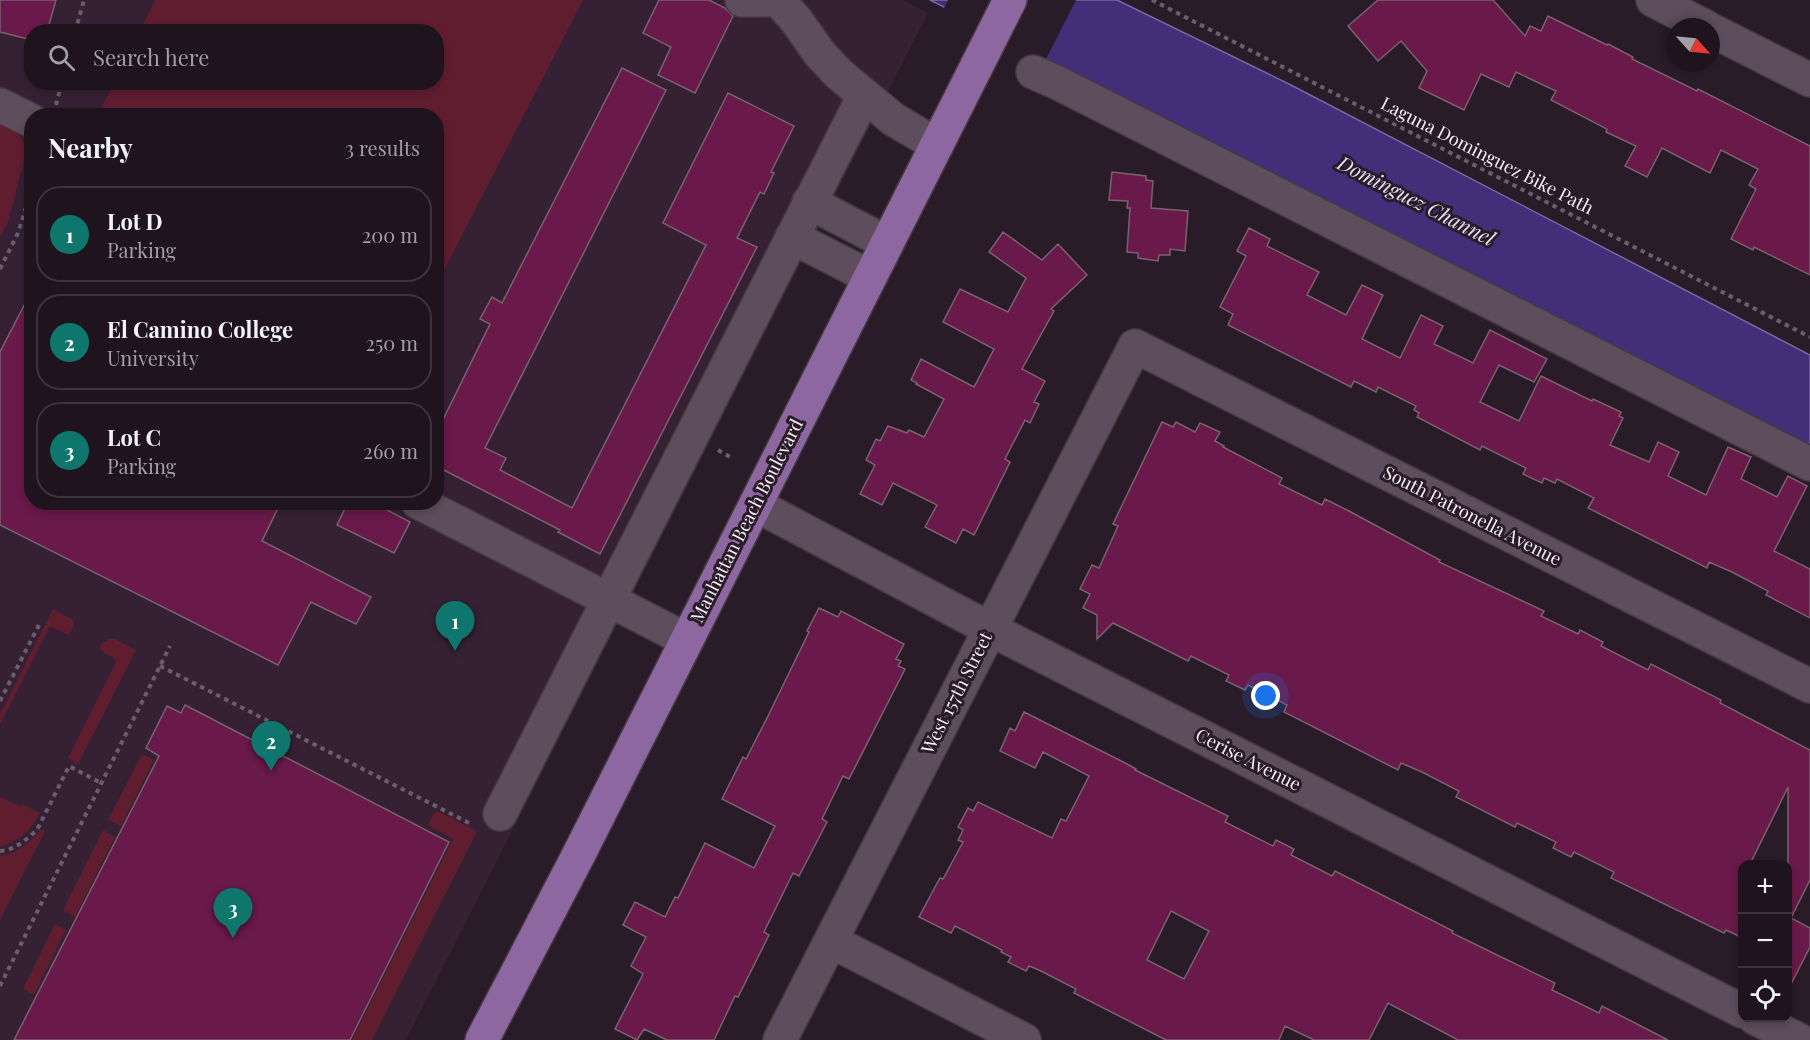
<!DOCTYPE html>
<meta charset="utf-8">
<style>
:root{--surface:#1f141e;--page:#271d27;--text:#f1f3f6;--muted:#a19ea4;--line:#3c333c;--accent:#0f766e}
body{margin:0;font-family:"Playfair Display",serif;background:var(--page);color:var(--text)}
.controls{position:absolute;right:18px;bottom:18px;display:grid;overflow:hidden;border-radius:12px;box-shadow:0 3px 9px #0003}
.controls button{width:54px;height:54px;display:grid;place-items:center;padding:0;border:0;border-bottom:2px solid var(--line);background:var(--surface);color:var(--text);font:30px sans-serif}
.compass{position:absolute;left:1666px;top:18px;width:54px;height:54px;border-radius:50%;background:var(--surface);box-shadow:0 3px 9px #0003;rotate:117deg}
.you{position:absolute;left:1266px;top:696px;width:21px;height:21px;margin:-15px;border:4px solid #fff;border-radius:50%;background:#1a73e8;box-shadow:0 0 0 9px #1a73e833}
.badge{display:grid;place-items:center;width:39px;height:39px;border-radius:50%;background:var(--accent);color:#fff;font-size:20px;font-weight:700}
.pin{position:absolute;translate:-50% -50px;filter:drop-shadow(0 2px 3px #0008)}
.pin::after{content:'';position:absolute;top:32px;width:21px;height:18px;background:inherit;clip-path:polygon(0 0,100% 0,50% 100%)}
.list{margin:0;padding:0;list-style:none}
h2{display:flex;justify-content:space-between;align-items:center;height:78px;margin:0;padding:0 24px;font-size:26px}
h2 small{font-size:20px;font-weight:400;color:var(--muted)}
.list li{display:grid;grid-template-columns:39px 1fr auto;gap:18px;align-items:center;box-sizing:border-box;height:96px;margin:0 12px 12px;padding:0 12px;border:2px solid var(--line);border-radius:24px}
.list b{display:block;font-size:22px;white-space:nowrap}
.list p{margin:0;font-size:20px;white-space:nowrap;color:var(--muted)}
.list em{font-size:20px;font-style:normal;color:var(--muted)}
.icon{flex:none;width:33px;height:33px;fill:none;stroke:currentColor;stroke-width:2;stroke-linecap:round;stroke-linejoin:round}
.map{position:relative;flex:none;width:1810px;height:1040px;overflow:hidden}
.search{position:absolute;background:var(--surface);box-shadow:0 3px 9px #0003;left:24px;top:24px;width:420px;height:66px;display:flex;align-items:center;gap:15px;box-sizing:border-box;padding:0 21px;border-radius:24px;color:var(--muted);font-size:22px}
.panel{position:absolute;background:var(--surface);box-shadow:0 3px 9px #0003;left:24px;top:108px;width:420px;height:402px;border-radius:24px}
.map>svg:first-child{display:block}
.built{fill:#352133;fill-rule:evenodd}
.green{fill:#601d30}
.water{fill:#432e7a;stroke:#79679f;stroke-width:1.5}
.pier{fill:#291b28}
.building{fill:#69194a;stroke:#78626d;stroke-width:1.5;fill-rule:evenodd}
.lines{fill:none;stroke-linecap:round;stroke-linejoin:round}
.minor-casing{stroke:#443943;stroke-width:36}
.major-casing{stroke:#443943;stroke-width:36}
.path{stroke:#6b5e6a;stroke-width:4;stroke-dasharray:4.5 4.5;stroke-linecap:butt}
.minor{stroke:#5e4d5c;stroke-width:33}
.major{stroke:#8c67a0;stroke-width:33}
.labels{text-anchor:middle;stroke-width:6;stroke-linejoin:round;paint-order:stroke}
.street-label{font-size:18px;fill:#f7edf6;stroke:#291b28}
.water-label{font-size:20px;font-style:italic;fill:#e2dff6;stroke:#291b28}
</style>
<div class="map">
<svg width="1810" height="1040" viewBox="0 0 1810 1040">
<rect width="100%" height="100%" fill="#291b28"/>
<path class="built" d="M0,0H903L928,13L406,1040H0ZM32,32H436V82H32ZM32,116H436V502H32Z"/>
<g class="green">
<polygon points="155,0 583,0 437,284 436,116 106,116 102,106 114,83 436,82 436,32 140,31"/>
<path d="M0,118C14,125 21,135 27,149L8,222L0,237Z"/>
<polygon points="53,609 73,620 74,625 69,635 50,626 0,724 0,714"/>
<polygon points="110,639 115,639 136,650 78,764 68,758 117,660 100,650 101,644"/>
<polygon points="142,754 154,760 121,826 108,820"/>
<path d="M0,797L19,806L22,804L40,813C29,833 21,839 0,847Z"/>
<polygon points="437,811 477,831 372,1040 352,1040 453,839 428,825 433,814"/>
<path d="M42,829L45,831L0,920V856C20,853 29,842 42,829Z"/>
<polygon points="103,830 115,837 75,917 63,910"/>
<polygon points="55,924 66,930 34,995 23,989"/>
</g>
<polygon class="water" points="930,0 1117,0 1289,84 1810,355 1810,445"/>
<polygon class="pier" points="948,0 1076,0 1045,61 943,10"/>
<g class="building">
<polygon points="0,0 56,0 47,32 32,32 32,40 0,32"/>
<polygon points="659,0 709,0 725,8 733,16 695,93 658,75 671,47 643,33"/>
<polygon points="1378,0 1493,0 1525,36 1530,26 1541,31 1548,16 1607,45 1608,44 1633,57 1632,59 1697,91 1698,89 1810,146 1810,275 1754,247 1753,250 1731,239 1756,189 1749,185 1758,169 1721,150 1710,173 1662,148 1647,177 1625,166 1636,146 1606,132 1607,129 1551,100 1556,91 1516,72 1509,87 1481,74 1464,110 1419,88 1427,71 1401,41 1378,61 1348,26"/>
<polygon points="622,68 666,90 485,448 506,458 500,470 572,508 706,245 663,223 728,93 794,126 771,172 774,173 764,194 760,192 737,238 757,247 600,554 558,532 560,530 436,466 436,434 490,324 480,319 492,297 502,303"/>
<polygon points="1112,172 1146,176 1146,180 1153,181 1151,208 1188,211 1185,251 1170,249 1170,255 1159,255 1158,261 1138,258 1138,253 1127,252 1130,208 1127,208 1128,201 1109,200"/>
<polygon points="1249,228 1270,239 1267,246 1319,272 1307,295 1346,315 1362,285 1383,295 1362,339 1400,358 1421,315 1443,326 1434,344 1473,363 1490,330 1547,359 1534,382 1499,365 1480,402 1519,421 1541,376 1592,401 1593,399 1621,412 1619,416 1623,418 1610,445 1649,462 1658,442 1679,452 1668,476 1706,495 1728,447 1751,457 1741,479 1777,497 1788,476 1807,486 1774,551 1810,569 1810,618 1766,595 1768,591 1732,572 1709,562 1707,568 1588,508 1594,498 1557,479 1555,483 1544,478 1542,483 1523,474 1526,468 1482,446 1480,450 1417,417 1419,413 1414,410 1416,406 1378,387 1376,392 1354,381 1351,387 1228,325 1233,314 1220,307 1246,256 1237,251"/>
<polygon points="1003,232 1042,260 1058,244 1087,275 1051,309 1054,311 1022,369 1045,381 1034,402 1039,404 1030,423 1025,420 1005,459 1010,462 974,535 963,529 956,543 925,527 937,505 893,483 882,505 860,494 875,465 866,460 876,439 880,441 888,426 907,433 909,430 924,437 944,399 916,384 917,383 911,380 921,359 974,387 994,349 943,322 960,289 1008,312 1026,278 989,252"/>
<polygon points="32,290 32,502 281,502 262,541 371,597 356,624 311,602 278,665 0,525 0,352"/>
<polygon points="1162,422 1173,427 1176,422 1195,432 1200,423 1220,432 1215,441 1224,446 1223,447 1282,478 1279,484 1322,505 1325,499 1349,511 1440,560 1439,562 1544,611 1541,616 1578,634 1580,630 1603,642 1601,646 1648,670 1651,664 1721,700 1720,703 1810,750 1810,880 1791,918 1810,928 1810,947 1788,990 1788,787 1750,864 1743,864 1743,938 1726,930 1724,933 1611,878 1614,872 1574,852 1571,857 1553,848 1556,842 1517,823 1515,827 1456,797 1459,791 1422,772 1401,763 1398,770 1284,712 1287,705 1248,685 1245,690 1226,681 1229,675 1191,656 1188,661 1113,623 1097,639 1097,615 1083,608 1090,594 1080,589 1092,565 1099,568 1118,526 1113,524"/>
<polygon points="348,502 372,502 410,522 394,553 337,525"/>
<polygon points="819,608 838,617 841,611 904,644 896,659 901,661 898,666 905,669 849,779 843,776 822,819 827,822 799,876 793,873 764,932 769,935 738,997 735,996 714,1040 667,1040 644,1029 637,1040 615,1029 643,974 631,966 646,937 623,925 635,902 665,917 675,897 678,898 705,843 754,868 775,826 722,799 743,757 746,759 768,716 809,632 807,631"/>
<polygon points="185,705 449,842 350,1040 14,1040 159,756 146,748 167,706 181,713"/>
<path d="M1024,712L1127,764L1136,769L1135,770L1228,816L1225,822L1273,846L1276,840L1294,849L1291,855L1332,876L1335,871L1453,931L1452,933L1495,954L1555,983L1552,990L1599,1013L1602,1006L1668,1040H1458L1388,1003L1369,1040H1314L1285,1026L1279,1040H1166L1074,993L1076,989L1039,970L1029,966L1026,971L1008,962L1011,957L1001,952L1002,950L955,926L951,933L919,917L940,878L943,879L963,842L958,840L963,830L958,827L968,808L973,811L978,802L1052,838L1061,819L1066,821L1089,776L1043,752L1035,768L1000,751L1010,728L1015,731ZM1171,911L1209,931L1184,979L1147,960Z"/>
</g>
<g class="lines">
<g class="minor-casing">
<g id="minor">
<polyline points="742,0 766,0"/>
<polyline points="778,0 796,20 820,54 839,74 893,119 937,145"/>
<polyline points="1653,0 1706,27"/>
<polyline points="1711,30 1810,80"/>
<polyline points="1033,72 1056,82 1810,464"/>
<polyline points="0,105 32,121"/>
<polyline points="809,202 887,243"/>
<polyline points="792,237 870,277"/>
<polyline points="418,502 687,640"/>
<polyline points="756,505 990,629 1742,1011"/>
<polyline points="500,814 864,96"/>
<polyline points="831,941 1024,1040"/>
<polyline points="1755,1018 1799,1040"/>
<polyline points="780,1040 1135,346 1810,686"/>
</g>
</g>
<g class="major-casing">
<polyline id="major" points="482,1040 579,854 1010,0"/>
</g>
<g class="path">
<polyline points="1152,0 1810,337"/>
<polyline points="75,32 84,0"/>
<polyline points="56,105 62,82"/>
<polyline points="0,269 18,233 32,188"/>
<polyline points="718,450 730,457"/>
<polyline points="160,666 473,825"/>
<polyline points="0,701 39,625"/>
<polyline points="0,851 8,850 22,843 37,830 69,766 101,783"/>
<polyline points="0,986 170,646"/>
</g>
<use href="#minor" class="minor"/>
<use href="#major" class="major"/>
</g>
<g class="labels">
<g class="street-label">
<text transform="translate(1487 156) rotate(27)" y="6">Laguna Dominguez Bike Path</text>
<text transform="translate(1472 516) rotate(27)" y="6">South Patronella Avenue</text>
<text transform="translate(747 521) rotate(-63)" y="6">Manhattan Beach Boulevard</text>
<text transform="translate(957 693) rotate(-63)" y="6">West 157th Street</text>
<text transform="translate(1248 760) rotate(27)" y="6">Cerise Avenue</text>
</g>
<g class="water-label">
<text transform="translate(1416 201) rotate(27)" y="7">Dominguez Channel</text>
</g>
</g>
</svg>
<div class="controls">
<button>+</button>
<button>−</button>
<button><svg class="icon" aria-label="locate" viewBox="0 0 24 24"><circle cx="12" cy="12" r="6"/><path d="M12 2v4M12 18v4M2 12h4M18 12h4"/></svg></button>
</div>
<svg class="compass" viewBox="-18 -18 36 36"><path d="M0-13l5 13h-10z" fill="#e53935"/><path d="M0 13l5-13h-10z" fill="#a19ea4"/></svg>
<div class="you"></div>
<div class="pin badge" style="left:455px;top:651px">1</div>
<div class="pin badge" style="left:271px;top:771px">2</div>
<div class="pin badge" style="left:233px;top:938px">3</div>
<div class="search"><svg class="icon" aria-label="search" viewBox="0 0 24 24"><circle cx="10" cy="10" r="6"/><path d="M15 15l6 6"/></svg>Search here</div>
<section class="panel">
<h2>Nearby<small>3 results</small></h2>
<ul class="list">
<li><span class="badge">1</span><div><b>Lot D</b><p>Parking</p></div><em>200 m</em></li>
<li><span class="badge">2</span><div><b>El Camino College</b><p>University</p></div><em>250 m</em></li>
<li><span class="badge">3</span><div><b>Lot C</b><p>Parking</p></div><em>260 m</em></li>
</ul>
</section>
</div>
